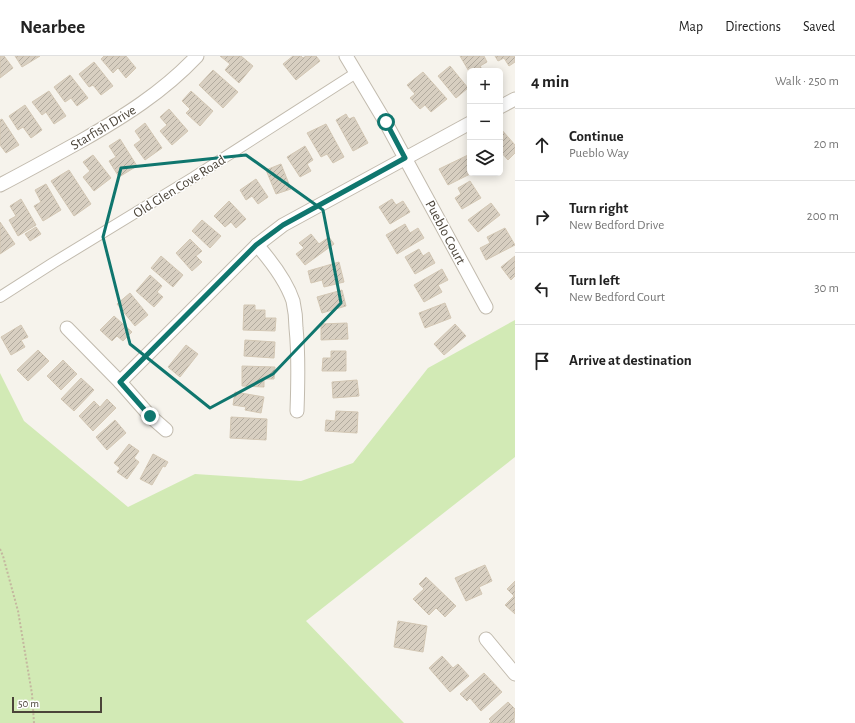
<!DOCTYPE html>
<meta charset="utf-8">
<style>
:root{--surface:#fff;--page:#f2f2f2;--text:#222;--muted:#767676;--line:#e0e0e0}
body{margin:0;font-family:"Alegreya Sans",sans-serif;background:var(--page);color:var(--text)}
.controls{position:absolute;right:12px;top:12px;display:grid;overflow:hidden;border-radius:6px;box-shadow:0 2px 10px #0003}
.controls button{width:36px;height:36px;display:grid;place-items:center;padding:0;border:0;border-bottom:1px solid var(--line);background:var(--surface);color:var(--text);font:20px sans-serif}
.scale{position:absolute;left:12px;bottom:10px;width:90px;box-sizing:border-box;padding-left:4px;border:2px solid #4b4439;border-top:0;font-size:11px;line-height:14px;white-space:nowrap;color:#4b4439;-webkit-text-stroke:3px #fff;paint-order:stroke}
.stop{position:absolute;width:12px;height:12px;margin:-9px;border:3px solid #0f766e;border-radius:50%;background:#fff}
.stop.end{background:#0f766e;border-color:#fff;box-shadow:0 1px 4px #0008}
.list{margin:0;padding:0;list-style:none}
h2{display:flex;justify-content:space-between;align-items:center;height:52px;margin:0;padding:0 16px;font-size:17px}
h2 small{font-size:13px;font-weight:400;color:var(--muted)}
.list li{display:grid;grid-template-columns:26px 1fr auto;gap:12px;align-items:center;box-sizing:border-box;height:72px;padding:0 16px;border-top:1px solid var(--line)}
.list b{display:block;font-size:15px;white-space:nowrap}
.list p{margin:0;font-size:13px;white-space:nowrap;color:var(--muted)}
.list em{font-size:13px;font-style:normal;color:var(--muted)}
.icon{flex:none;width:22px;height:22px;fill:none;stroke:currentColor;stroke-width:2;stroke-linecap:round;stroke-linejoin:round}
.map{position:relative;flex:none;width:515px;height:667px;overflow:hidden}
header{display:flex;align-items:center;gap:24px;box-sizing:border-box;height:56px;padding:0 20px;background:var(--surface);border-bottom:1px solid var(--line)}
header strong{font-size:19px}
nav{display:flex;gap:22px;margin-inline-start:auto;font-size:14px}
main{display:flex}
aside{flex:1;background:var(--surface)}
.map>svg:first-child{display:block}
.grass{fill:#d2eab5}
.building{fill:url(#building-hatch);stroke:#d3c7b4}
.lines{fill:none;stroke-linecap:round;stroke-linejoin:round}
.pedestrian-casing{stroke:#c2bbae;stroke-width:12}
.minor-casing{stroke:#c2bbae;stroke-width:15}
.path{stroke:#c4b79f;stroke-width:2;stroke-dasharray:2 2;stroke-linecap:butt}
.pedestrian{stroke:#fff;stroke-width:10}
.minor{stroke:#fff;stroke-width:13}
.route{stroke:#0f766e;stroke-width:5}
.marked{fill:none;stroke:#0f766e;stroke-width:3;stroke-linejoin:round}
.labels{text-anchor:middle;stroke-width:3;stroke-linejoin:round;paint-order:stroke}
.street-label{font-size:14px;fill:#4b4439;stroke:#fff}
</style>
<header>
<strong>Nearbee</strong>
<nav><a>Map</a><a>Directions</a><a>Saved</a></nav>
</header>
<main>
<div class="map">
<svg width="515" height="667" viewBox="0 0 515 667">
<defs>
<pattern id="building-hatch" width="6" height="6" patternUnits="userSpaceOnUse"><rect width="6" height="6" fill="#d8cfc1"/><path d="M-1 1l2-2M0 6l6-6M5 7l2-2" fill="none" stroke="#b1aa9e"/></pattern>
</defs>
<rect width="100%" height="100%" fill="#f6f3ec"/>
<polygon class="grass" points="515,264 515,401 306,565 404,667 0,667 0,317 24,365 128,451 195,418 301,425 353,407 428,312"/>
<g class="building">
<polygon points="0,0 4,0 13,12 0,22"/>
<polygon points="15,0 40,0 22,11"/>
<polygon points="104,0 126,0 136,12 126,22 118,12 113,17 101,3"/>
<polygon points="220,0 241,0 253,10 239,27 225,14 230,8"/>
<polygon points="293,0 301,0 303,2 306,0 316,0 320,5 296,24 283,8"/>
<polygon points="460,0 484,0 487,6 480,10 483,15 470,15 470,17"/>
<polygon points="495,0 515,0 515,6 509,10 504,2 498,5"/>
<polygon points="94,6 113,30 101,39 93,29 89,31 79,18"/>
<polygon points="450,10 468,32 456,42 438,20"/>
<polygon points="213,14 238,36 223,52 199,29"/>
<polygon points="423,16 447,43 431,56 425,49 420,53 410,42 415,38 407,29"/>
<polygon points="70,19 88,42 77,50 71,42 65,46 54,31"/>
<polygon points="49,35 66,60 54,68 46,56 42,59 32,46"/>
<polygon points="191,35 213,55 200,70 186,57 190,53 182,45"/>
<polygon points="25,49 42,74 31,82 23,71 18,74 9,60"/>
<polygon points="169,53 188,75 172,89 160,75 167,69 160,61"/>
<polygon points="346,58 349,63 354,61 368,87 353,95 336,64"/>
<polygon points="2,63 19,89 6,97 0,89 0,64"/>
<polygon points="145,67 162,92 145,104 134,89 141,84 135,75"/>
<polygon points="326,68 344,101 333,107 327,98 321,101 307,77"/>
<polygon points="501,73 515,89 515,97 508,104 500,95"/>
<polygon points="120,83 137,110 119,121 109,105 116,101 109,90"/>
<polygon points="305,90 313,104 307,108 311,115 300,121 287,101"/>
<polygon points="93,99 111,122 94,135 83,121 90,115 83,106"/>
<polygon points="468,99 470,104 470,117 472,117 448,129 439,113"/>
<polygon points="281,108 291,133 276,138 266,114"/>
<polygon points="69,114 91,148 74,160 51,125"/>
<polygon points="256,123 268,141 258,148 252,140 246,144 240,134"/>
<polygon points="470,125 481,142 462,153 455,142 461,138 458,132"/>
<polygon points="46,128 61,154 43,165 34,150 41,146 35,134"/>
<polygon points="21,143 36,169 18,180 9,164 16,160 10,150"/>
<polygon points="392,143 396,149 403,145 410,156 390,168 379,151"/>
<polygon points="229,145 246,163 236,172 231,166 225,171 214,160"/>
<polygon points="491,147 500,159 478,176 468,164"/>
<polygon points="202,164 221,180 210,192 192,175"/>
<polygon points="0,166 15,188 0,198"/>
<polygon points="405,168 410,177 418,172 424,182 397,198 386,179"/>
<polygon points="36,171 41,178 30,185 25,178"/>
<polygon points="505,172 515,189 486,204 480,192 490,187 487,181"/>
<polygon points="311,178 319,188 329,181 334,188 305,209 296,198 304,192 299,187"/>
<polygon points="190,183 202,195 196,200 202,206 192,215 176,197"/>
<polygon points="419,193 423,200 429,196 435,207 415,218 405,201"/>
<polygon points="161,200 183,219 173,231 151,212"/>
<polygon points="515,200 515,220 511,224 501,211"/>
<polygon points="339,206 344,226 324,231 322,224 311,227 308,215"/>
<polygon points="442,213 448,224 438,229 442,236 424,246 414,229"/>
<polygon points="150,219 162,230 157,236 163,241 154,251 136,235"/>
<polygon points="342,234 346,250 322,257 317,241"/>
<polygon points="130,237 148,259 135,270 117,248"/>
<polygon points="445,247 451,262 425,272 419,257"/>
<polygon points="244,249 255,249 255,254 265,254 265,262 276,262 275,275 243,274"/>
<polygon points="114,260 132,276 123,285 117,280 112,285 100,274"/>
<polygon points="347,267 348,283 321,284 321,268"/>
<polygon points="455,268 466,280 444,299 434,288"/>
<polygon points="21,269 28,281 21,284 25,291 11,299 1,281"/>
<polygon points="245,284 275,286 274,302 244,300"/>
<polygon points="186,289 198,298 180,321 168,311"/>
<polygon points="38,294 49,305 28,325 17,314"/>
<polygon points="331,295 346,295 346,315 322,315 323,302 331,302"/>
<polygon points="63,304 77,318 61,334 47,320"/>
<polygon points="242,310 275,311 274,323 264,323 264,331 242,330"/>
<polygon points="81,322 94,334 74,355 61,343"/>
<polygon points="357,324 359,340 333,342 332,326"/>
<polygon points="235,336 264,341 261,357 245,354 246,351 233,349"/>
<polygon points="107,343 116,352 93,375 79,360 94,345 100,351"/>
<polygon points="336,355 358,356 357,377 325,375 326,364 335,365"/>
<polygon points="231,361 267,363 266,384 230,382"/>
<polygon points="115,364 126,377 107,394 96,381"/>
<polygon points="129,388 139,395 134,402 139,406 127,423 117,416 120,412 114,407"/>
<polygon points="153,398 168,406 165,411 163,410 152,429 140,423"/>
<polygon points="485,509 492,525 479,531 482,538 466,545 455,522"/>
<polygon points="426,521 456,550 445,561 436,552 429,559 413,543 424,533 419,528"/>
<polygon points="515,525 515,558 505,549 514,540 507,533"/>
<polygon points="398,565 427,570 423,596 394,591"/>
<polygon points="442,600 453,612 458,608 469,620 450,636 429,612"/>
<polygon points="484,617 502,636 481,655 470,642 467,645 460,638"/>
<polygon points="508,646 515,653 514,664 515,667 489,667 491,665 489,663"/>
</g>
<g class="lines">
<g class="pedestrian-casing">
<polyline id="pedestrian" points="0,241 53,207 194,121 356,17"/>
</g>
<g class="minor-casing">
<g id="minor">
<polyline points="346,0 386,67 486,251"/>
<polyline points="500,51 515,43"/>
<path d="M0,129C27,115 54,100 81,85C123,61 163,36 197,0"/>
<path d="M257,189C271,205 286,224 293,245C295,254 296,263 296,272C299,300 298,327 297,355"/>
<polyline points="67,272 120,326 150,360 166,374"/>
<polyline points="120,326 257,189 283,169 470,67"/>
<polyline points="486,583 515,618"/>
</g>
</g>
<polyline class="path" points="0,493 3,500 18,555 32,638 34,667"/>
<use href="#pedestrian" class="pedestrian"/>
<use href="#minor" class="minor"/>
</g>
<g class="lines">
<polyline class="route" points="150,360 120,326 256,189 283,169 405,102 386,66"/>
</g>
<path class="marked" d="M246,99L323,154L341,247L273,318L210,352L130,288L103,181L121,112Z"/>
<g class="labels">
<g class="street-label">
<text transform="translate(103 71) rotate(-31)" y="5">Starfish Drive</text>
<text transform="translate(179 130) rotate(-32)" y="5">Old Glen Cove Road</text>
<text transform="translate(446 176) rotate(62)" y="5">Pueblo Court</text>
</g>
</g>
</svg>
<div class="controls">
<button>+</button>
<button>−</button>
<button><svg class="icon" aria-label="layers" viewBox="0 0 24 24"><path d="M12 4l9 5-9 5-9-5zM3 14l9 5 9-5"/></svg></button>
</div>
<div class="scale">50 m</div>
<div class="stop" style="left:386px;top:66px"></div>
<div class="stop end" style="left:150px;top:360px"></div>
</div>
<aside>
<h2>4 min<small>Walk · 250 m</small></h2>
<ul class="list">
<li><svg class="icon" aria-label="ahead" viewBox="0 0 24 24"><path d="M12 20V5M6 11l6-6 6 6"/></svg><div><b>Continue</b><p>Pueblo Way</p></div><em>20 m</em></li>
<li><svg class="icon" aria-label="right" viewBox="0 0 24 24"><path d="M7 20v-9h11M14 6l5 5-5 5"/></svg><div><b>Turn right</b><p>New Bedford Drive</p></div><em>200 m</em></li>
<li><svg class="icon" aria-label="left" viewBox="0 0 24 24"><path d="M17 20v-9H6M10 6l-5 5 5 5"/></svg><div><b>Turn left</b><p>New Bedford Court</p></div><em>30 m</em></li>
<li><svg class="icon" aria-label="arrive" viewBox="0 0 24 24"><path d="M6 21V4h12l-3 4 3 4H6"/></svg><div><b>Arrive at destination</b></div></li>
</ul>
</aside>
</main>
